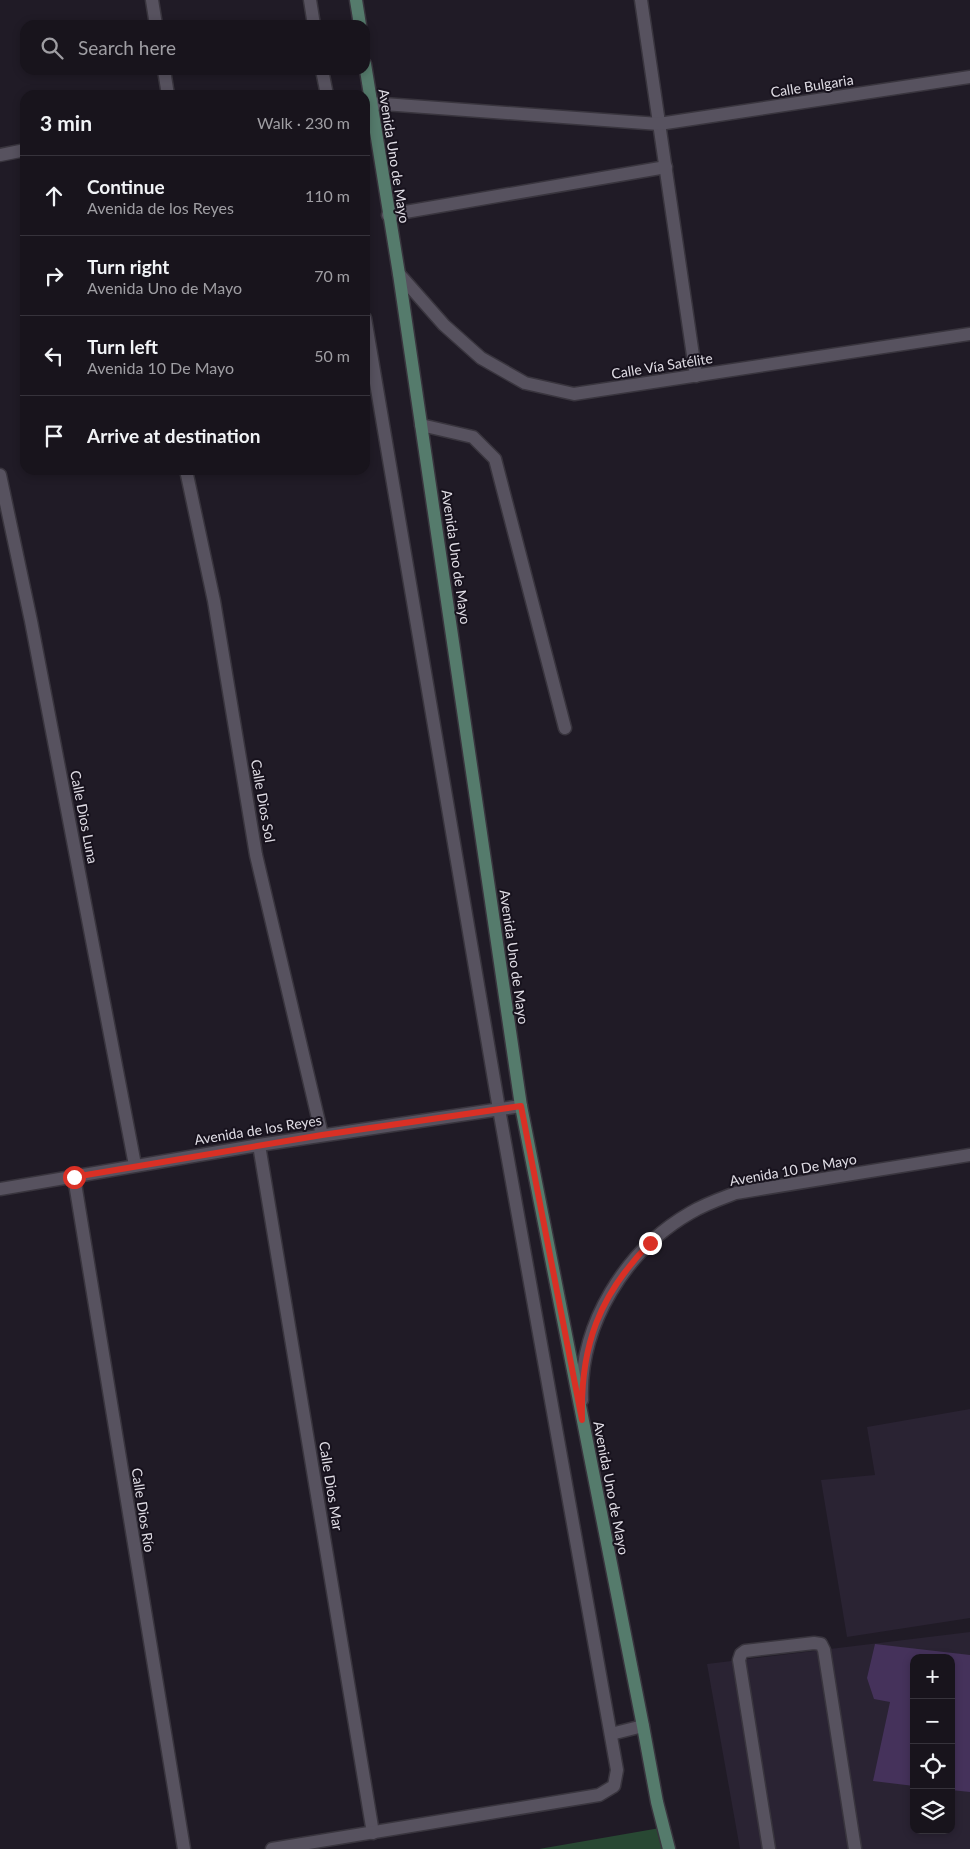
<!DOCTYPE html>
<meta charset="utf-8">
<style>
:root{--surface:#18141c;--page:#252129;--text:#f1f3f6;--muted:#9f9ea3;--line:#36333b}
body{margin:0;font-family:Lato,sans-serif;background:var(--page);color:var(--text)}
.controls{position:absolute;right:15px;bottom:15px;display:grid;overflow:hidden;border-radius:10px;box-shadow:0 2px 8px #0003}
.controls button{width:45px;height:45px;display:grid;place-items:center;padding:0;border:0;border-bottom:1px solid var(--line);background:var(--surface);color:var(--text);font:25px sans-serif}
.stop{position:absolute;width:15px;height:15px;margin:-11px;border:4px solid #d93025;border-radius:50%;background:#fff}
.stop.end{background:#d93025;border-color:#fff;box-shadow:0 1px 5px #0008}
.list{margin:0;padding:0;list-style:none}
h2{display:flex;justify-content:space-between;align-items:center;height:65px;margin:0;padding:0 20px;font-size:21px}
h2 small{font-size:16px;font-weight:400;color:var(--muted)}
.list li{display:grid;grid-template-columns:32px 1fr auto;gap:15px;align-items:center;box-sizing:border-box;height:80px;padding:0 20px;border-top:1px solid var(--line)}
.list b{display:block;font-size:19px;white-space:nowrap}
.list p{margin:0;font-size:16px;white-space:nowrap;color:var(--muted)}
.list em{font-size:16px;font-style:normal;color:var(--muted)}
.icon{flex:none;width:28px;height:28px;fill:none;stroke:currentColor;stroke-width:2;stroke-linecap:round;stroke-linejoin:round}
.map{position:relative;flex:none;width:970px;height:1849px;overflow:hidden}
.search{position:absolute;background:var(--surface);box-shadow:0 2px 8px #0003;left:20px;top:20px;width:350px;height:55px;display:flex;align-items:center;gap:12px;box-sizing:border-box;padding:0 18px;border-radius:15px;color:var(--muted);font-size:19px}
.panel{position:absolute;background:var(--surface);box-shadow:0 2px 8px #0003;left:20px;top:90px;width:350px;height:385px;border-radius:15px}
.map>svg:first-child{display:block}
.built{fill:#2a2333;fill-rule:evenodd}
.green{fill:#284833}
.building{fill:#45325b}
.lines{fill:none;stroke-linecap:round;stroke-linejoin:round}
.service-casing{stroke:#39353e;stroke-width:15}
.minor-casing{stroke:#39353e;stroke-width:15}
.tertiary-casing{stroke:#39353e;stroke-width:15}
.secondary-casing{stroke:#39353e;stroke-width:15}
.service{stroke:#57525f;stroke-width:12}
.minor{stroke:#57525f;stroke-width:12}
.tertiary{stroke:#57525f;stroke-width:12}
.secondary{stroke:#557b6c;stroke-width:12}
.route{stroke:#d93025;stroke-width:6}
.labels{text-anchor:middle;stroke-width:4;stroke-linejoin:round;paint-order:stroke}
.street-label{font-size:14px;fill:#e0dde5;stroke:#17121d}
</style>
<div class="map">
<svg width="970" height="1849" viewBox="0 0 970 1849">
<rect width="100%" height="100%" fill="#201b26"/>
<g class="built">
<polygon points="970,1409 970,1618 847,1637 821,1480 875,1475 867,1427"/>
<path d="M970,1632V1849H740L707,1664ZM914,1658H951V1830H914Z"/>
</g>
<polygon class="green" points="660,1828 664,1849 539,1849"/>
<polygon class="building" points="875,1644 970,1655 970,1792 951,1790 951,1658 914,1658 914,1786 873,1781 890,1702 874,1699 867,1678"/>
<g class="lines">
<g class="service-casing">
<g id="service">
<polyline points="388,215 666,167"/>
<polyline points="421,425 473,437 495,459 565,728"/>
<polyline points="769,1849 739,1660 741,1654 745,1651 814,1643 821,1644 824,1650 855,1849"/>
</g>
</g>
<g class="minor-casing">
<g id="minor">
<polyline points="152,0 156,25"/>
<polyline points="310,0 314,25"/>
<polyline points="641,0 696,376"/>
<polyline points="164,70 168,95"/>
<polyline points="322,70 327,95"/>
<polyline points="370,103 659,124 970,77"/>
<polyline points="186,470 214,601 256,855 322,1135"/>
<polyline points="0,475 31,621 135,1165"/>
<polyline points="259,1145 373,1833"/>
<polyline points="74,1177 184,1849"/>
<polyline points="611,1734 643,1726"/>
<polyline points="272,1849 599,1795 614,1786 617,1770 499,1109 365,318"/>
</g>
</g>
<g class="tertiary-casing">
<g id="tertiary">
<polyline points="0,155 25,150"/>
<polyline points="399,274 444,325 481,358 525,383 574,394 970,334"/>
<polyline points="0,1189 259,1145 521,1106"/>
<path d="M582,1400C579,1324 626,1250 690,1213C705,1204 720,1199 736,1193L970,1155"/>
</g>
</g>
<g class="secondary-casing">
<g id="secondary">
<polyline points="356,0 360,25"/>
<polyline points="365,64 399,274 521,1106 643,1726 657,1802 669,1849"/>
</g>
</g>
<use href="#service" class="service"/>
<use href="#minor" class="minor"/>
<use href="#tertiary" class="tertiary"/>
<use href="#secondary" class="secondary"/>
</g>
<g class="lines">
<path class="route" d="M74,1177L322,1135L521,1106L582,1420C580,1346 599,1295 650,1243"/>
</g>
<g class="labels">
<g class="street-label">
<text transform="translate(812 86) rotate(-9)" y="5">Calle Bulgaria</text>
<text transform="translate(394 156) rotate(81)" y="5">Avenida Uno de Mayo</text>
<text transform="translate(662 366) rotate(-9)" y="5">Calle Vía Satélite</text>
<text transform="translate(456 557) rotate(82)" y="5">Avenida Uno de Mayo</text>
<text transform="translate(263 801) rotate(80)" y="5">Calle Dios Sol</text>
<text transform="translate(84 817) rotate(79)" y="5">Calle Dios Luna</text>
<text transform="translate(514 957) rotate(82)" y="5">Avenida Uno de Mayo</text>
<text transform="translate(258 1130) rotate(-9)" y="5">Avenida de los Reyes</text>
<text transform="translate(793 1170) rotate(-10)" y="5">Avenida 10 De Mayo</text>
<text transform="translate(331 1486) rotate(81)" y="5">Calle Dios Mar</text>
<text transform="translate(611 1488) rotate(79)" y="5">Avenida Uno de Mayo</text>
<text transform="translate(143 1510) rotate(81)" y="5">Calle Dios Río</text>
</g>
</g>
</svg>
<div class="controls">
<button>+</button>
<button>−</button>
<button><svg class="icon" aria-label="locate" viewBox="0 0 24 24"><circle cx="12" cy="12" r="6"/><path d="M12 2v4M12 18v4M2 12h4M18 12h4"/></svg></button>
<button><svg class="icon" aria-label="layers" viewBox="0 0 24 24"><path d="M12 4l9 5-9 5-9-5zM3 14l9 5 9-5"/></svg></button>
</div>
<div class="stop" style="left:74px;top:1177px"></div>
<div class="stop end" style="left:650px;top:1243px"></div>
<div class="search"><svg class="icon" aria-label="search" viewBox="0 0 24 24"><circle cx="10" cy="10" r="6"/><path d="M15 15l6 6"/></svg>Search here</div>
<section class="panel">
<h2>3 min<small>Walk · 230 m</small></h2>
<ul class="list">
<li><svg class="icon" aria-label="ahead" viewBox="0 0 24 24"><path d="M12 20V5M6 11l6-6 6 6"/></svg><div><b>Continue</b><p>Avenida de los Reyes</p></div><em>110 m</em></li>
<li><svg class="icon" aria-label="right" viewBox="0 0 24 24"><path d="M7 20v-9h11M14 6l5 5-5 5"/></svg><div><b>Turn right</b><p>Avenida Uno de Mayo</p></div><em>70 m</em></li>
<li><svg class="icon" aria-label="left" viewBox="0 0 24 24"><path d="M17 20v-9H6M10 6l-5 5 5 5"/></svg><div><b>Turn left</b><p>Avenida 10 De Mayo</p></div><em>50 m</em></li>
<li><svg class="icon" aria-label="arrive" viewBox="0 0 24 24"><path d="M6 21V4h12l-3 4 3 4H6"/></svg><div><b>Arrive at destination</b></div></li>
</ul>
</section>
</div>
